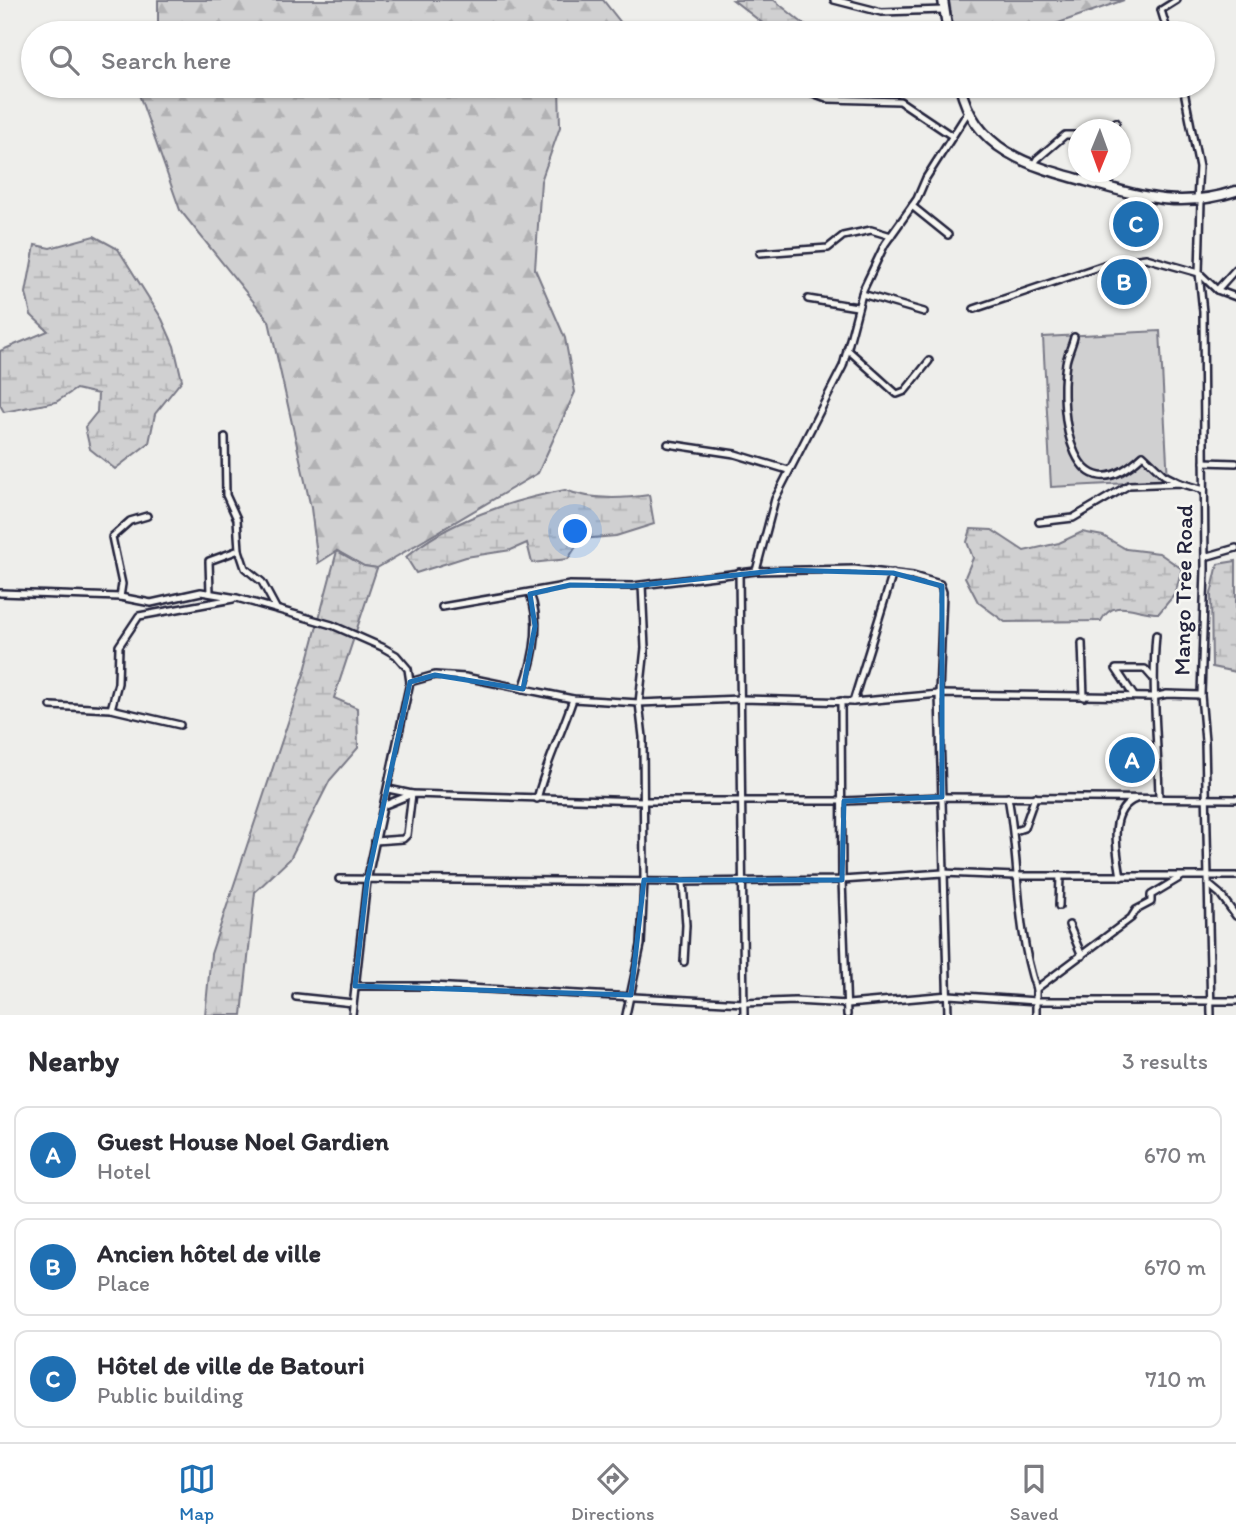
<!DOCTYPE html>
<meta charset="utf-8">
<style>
:root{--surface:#fff;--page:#f2f2f3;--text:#2b2b33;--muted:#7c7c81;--line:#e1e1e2;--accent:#1f6fb2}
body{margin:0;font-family:Itim,sans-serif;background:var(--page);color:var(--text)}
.compass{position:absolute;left:1068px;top:119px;width:63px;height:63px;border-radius:50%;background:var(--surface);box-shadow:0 2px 5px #0004;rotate:181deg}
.you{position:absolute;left:576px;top:532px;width:24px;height:24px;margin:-18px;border:5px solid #fff;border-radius:50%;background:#1a73e8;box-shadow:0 0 0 10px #1a73e833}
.badge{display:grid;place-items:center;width:46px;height:46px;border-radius:50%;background:var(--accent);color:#fff;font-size:23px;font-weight:700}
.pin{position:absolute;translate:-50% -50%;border:4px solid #fff;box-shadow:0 2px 7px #0006}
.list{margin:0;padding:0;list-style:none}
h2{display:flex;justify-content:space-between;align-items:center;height:91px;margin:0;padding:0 28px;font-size:30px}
h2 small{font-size:23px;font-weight:400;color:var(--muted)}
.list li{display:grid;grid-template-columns:46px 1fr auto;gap:21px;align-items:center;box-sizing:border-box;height:98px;margin:0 14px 14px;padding:0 14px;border:2px solid var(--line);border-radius:14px}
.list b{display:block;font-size:26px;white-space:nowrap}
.list p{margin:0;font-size:23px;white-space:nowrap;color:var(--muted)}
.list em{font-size:23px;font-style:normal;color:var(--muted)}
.icon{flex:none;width:38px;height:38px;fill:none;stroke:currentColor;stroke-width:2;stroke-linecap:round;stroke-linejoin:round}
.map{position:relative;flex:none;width:1236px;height:1015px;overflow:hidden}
.search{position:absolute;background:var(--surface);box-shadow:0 2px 5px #0004;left:21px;right:21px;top:21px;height:77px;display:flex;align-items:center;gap:18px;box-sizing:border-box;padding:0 24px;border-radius:38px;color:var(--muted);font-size:26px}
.sheet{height:427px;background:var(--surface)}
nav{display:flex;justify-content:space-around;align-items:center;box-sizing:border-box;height:98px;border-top:2px solid var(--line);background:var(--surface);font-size:19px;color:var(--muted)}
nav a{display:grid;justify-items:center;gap:4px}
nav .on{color:var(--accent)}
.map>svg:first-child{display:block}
.forest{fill:url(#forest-firs);stroke:#797986;stroke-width:2}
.wetland{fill:url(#wetland-marsh);stroke:#797986;stroke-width:2}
.pitch{fill:#d0d0d1;stroke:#797986;stroke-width:2}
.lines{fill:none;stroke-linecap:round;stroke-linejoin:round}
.street-casing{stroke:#22223b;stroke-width:10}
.secondary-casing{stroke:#22223b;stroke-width:13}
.street{stroke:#f6f6f2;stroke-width:5}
.secondary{stroke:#f6f6f2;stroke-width:8}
.marked{fill:none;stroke:#1f6fb2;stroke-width:5;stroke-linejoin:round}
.labels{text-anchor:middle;stroke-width:5;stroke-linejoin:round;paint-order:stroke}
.street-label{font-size:23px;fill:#22223b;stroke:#f6f6f2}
</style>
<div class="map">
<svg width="1236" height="1015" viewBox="0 0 1236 1015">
<defs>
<pattern id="forest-firs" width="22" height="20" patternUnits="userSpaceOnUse" patternTransform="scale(1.75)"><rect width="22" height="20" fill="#d0d0d1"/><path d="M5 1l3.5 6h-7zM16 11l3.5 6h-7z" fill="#b2b2b4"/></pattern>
<pattern id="wetland-marsh" width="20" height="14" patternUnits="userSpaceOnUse" patternTransform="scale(1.75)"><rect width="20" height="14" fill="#d0d0d1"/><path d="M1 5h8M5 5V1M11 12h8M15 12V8" fill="none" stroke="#b2b2b4"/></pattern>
</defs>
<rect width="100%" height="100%" fill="#eeeeeb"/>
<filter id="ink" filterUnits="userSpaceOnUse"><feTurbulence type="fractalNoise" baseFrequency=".0143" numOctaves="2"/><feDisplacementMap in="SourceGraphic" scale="14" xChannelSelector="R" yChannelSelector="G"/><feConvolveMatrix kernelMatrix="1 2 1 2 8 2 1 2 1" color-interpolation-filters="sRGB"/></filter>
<g filter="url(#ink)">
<g class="forest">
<polygon points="158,0 603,0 629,33 153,33 158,24"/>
<polygon points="949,0 1124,0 1030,33 954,33"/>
<polygon points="136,86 559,86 560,127 541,181 535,269 565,338 575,392 538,473 377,568 364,566 337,551 318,563 311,508 269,321 180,210"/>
</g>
<g class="wetland">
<polygon points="733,0 774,0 805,25 808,33 775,33"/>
<polygon points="94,236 118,249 162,319 174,346 182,380 155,414 149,443 115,469 90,449 85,427 97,412 98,394 76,389 56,402 4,412 0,405 0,351 48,331 31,315 26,293 35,245 50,248"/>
<path d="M565,490C590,500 622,499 649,495L654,524L616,536L581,539L568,559L532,563L527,543L511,550L466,557L416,573L406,557C448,521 511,500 565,490Z"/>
<path d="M971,529L992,530L1024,551L1059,543L1082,532L1103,536L1126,549L1159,553L1182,569L1175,594L1159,613C1135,613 1114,597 1101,621L1005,622L978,602L965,577L973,558L967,542Z"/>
<polygon points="337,551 364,566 377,568 334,698 357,708 358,748 330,780 290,859 255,892 242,1015 205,1015 211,954 305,671"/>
<polygon points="1236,561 1236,672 1212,667 1211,594 1218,564"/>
</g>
<polygon class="pitch" points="1160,331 1168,481 1051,487 1043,337"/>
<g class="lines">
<g class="street-casing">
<g id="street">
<polyline points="834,0 881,12 944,10"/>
<polyline points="1168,33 1161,10 1177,0"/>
<polyline points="794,86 829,99 900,101 952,136"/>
<polyline points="1183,86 1199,167 1197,201"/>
<polyline points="1105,130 1116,122"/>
<polyline points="1033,166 1037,159 1065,135 1074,135 1078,141"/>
<polyline points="1101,172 1111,188"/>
<polyline points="1201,201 1199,273 1203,312 1205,569 1201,695 1205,741 1211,1015"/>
<polyline points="912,206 948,235"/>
<polyline points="760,253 828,248 843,236 871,230 891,236"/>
<polyline points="1217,290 1236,269"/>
<polyline points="862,294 924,312"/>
<polyline points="808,299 857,307"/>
<polyline points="974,309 1110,263 1146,258 1199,273 1217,290 1236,297"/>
<path d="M1074,337C1072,346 1067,355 1066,363C1058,413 1072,522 1143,455L1164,475L1180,483"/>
<polyline points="847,349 897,394 905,391 929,361"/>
<polyline points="225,437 226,495 237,519 239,550 245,568 262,582 276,608"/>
<polyline points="668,444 735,454 788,470"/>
<polyline points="1204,462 1236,463"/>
<polyline points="1039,522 1073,518 1129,485 1180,483 1204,490"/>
<polyline points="1205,557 1236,548"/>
<polyline points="756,571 775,499 843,366 863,290 885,244 917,199 926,178 968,112"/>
<polyline points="739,572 744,1015"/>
<polyline points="0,593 120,597 151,603 201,592 237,598 332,625 382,647 396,655 408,669 410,682"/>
<polyline points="210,593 209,561 239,550"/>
<polyline points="120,597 122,584 112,537 130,521 147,516"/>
<polyline points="442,607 570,585 633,586 756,571 854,569 913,576 940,584 943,592 939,694 948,1015"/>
<path d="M1156,635C1151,689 1158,742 1159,797"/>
<polyline points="1082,643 1084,697"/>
<path d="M523,689C533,661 542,623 530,594"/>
<polyline points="1134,696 1116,669 1145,669 1152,677"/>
<polyline points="841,701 842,880 847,1015"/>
<polyline points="853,702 893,573"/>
<polyline points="51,706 111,709 180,725"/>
<polyline points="111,709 118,683 119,646 139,616 233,599"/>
<path d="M1008,797C1020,861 1015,927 1036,989"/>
<path d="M537,799C546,763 562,733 573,699"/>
<polyline points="385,805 412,794 644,801 844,801 942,797 1236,799"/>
<polyline points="1015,831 1024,828 1035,797"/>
<polyline points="375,841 403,839 407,835 412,794 388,789"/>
<path d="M1121,877C1117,851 1107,810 1136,799"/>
<polyline points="339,879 683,882 842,880 943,873 1015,876 1236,876"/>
<polyline points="683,882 686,925 684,962"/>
<polyline points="1208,884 1220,894 1236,916"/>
<polyline points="1059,906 1060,876"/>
<polyline points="1069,925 1082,956"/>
<polyline points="355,986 431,986 744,1003 795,1001 848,1004 949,995 1036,1001 1236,1001"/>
<polyline points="296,997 353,1003"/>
<polyline points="352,1015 367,881 410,682 435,675 465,677 573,699 639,703 741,699 853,702 939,694 1153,697 1167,694 1201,695"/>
<polyline points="626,1015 641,945 644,880 643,737 639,703 645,648 642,585"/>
<polyline points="1036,1015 1036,989 1131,918 1136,910 1151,902 1151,895 1181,877"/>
</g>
</g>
<g class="secondary-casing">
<g id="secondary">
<polyline points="943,0 948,33"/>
<path d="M960,86C975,152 1031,166 1089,182C1143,197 1181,209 1236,191"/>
</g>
</g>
<use href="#street" class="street"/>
<use href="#secondary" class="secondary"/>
</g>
</g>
<path class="marked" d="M782,570L893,573L942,586V797L844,801L842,880H644L631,995L355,986L367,881L410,682L435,675L523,689L535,626L530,594L570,585L633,586Z"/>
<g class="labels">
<g class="street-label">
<text transform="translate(1183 590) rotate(-89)" y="8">Mango Tree Road</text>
</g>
</g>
</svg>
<svg class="compass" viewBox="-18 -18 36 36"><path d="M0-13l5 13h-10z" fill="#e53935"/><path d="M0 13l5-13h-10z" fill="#7c7c81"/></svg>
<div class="you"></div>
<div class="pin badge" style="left:1132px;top:760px">A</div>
<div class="pin badge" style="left:1124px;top:282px">B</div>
<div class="pin badge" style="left:1136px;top:224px">C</div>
<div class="search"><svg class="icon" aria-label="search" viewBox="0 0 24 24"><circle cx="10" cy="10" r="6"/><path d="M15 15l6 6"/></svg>Search here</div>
</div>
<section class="sheet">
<h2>Nearby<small>3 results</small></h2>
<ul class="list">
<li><span class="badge">A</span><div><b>Guest House Noel Gardien</b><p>Hotel</p></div><em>670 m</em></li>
<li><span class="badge">B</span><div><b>Ancien hôtel de ville</b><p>Place</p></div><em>670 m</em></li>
<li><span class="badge">C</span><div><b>Hôtel de ville de Batouri</b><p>Public building</p></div><em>710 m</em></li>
</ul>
</section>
<nav>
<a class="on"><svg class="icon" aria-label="map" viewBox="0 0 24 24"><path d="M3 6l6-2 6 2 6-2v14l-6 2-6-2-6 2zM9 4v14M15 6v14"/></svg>Map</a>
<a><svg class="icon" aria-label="directions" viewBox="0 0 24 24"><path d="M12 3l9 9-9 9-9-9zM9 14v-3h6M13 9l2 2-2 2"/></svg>Directions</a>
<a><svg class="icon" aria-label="saved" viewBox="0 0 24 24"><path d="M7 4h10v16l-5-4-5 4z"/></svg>Saved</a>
</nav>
